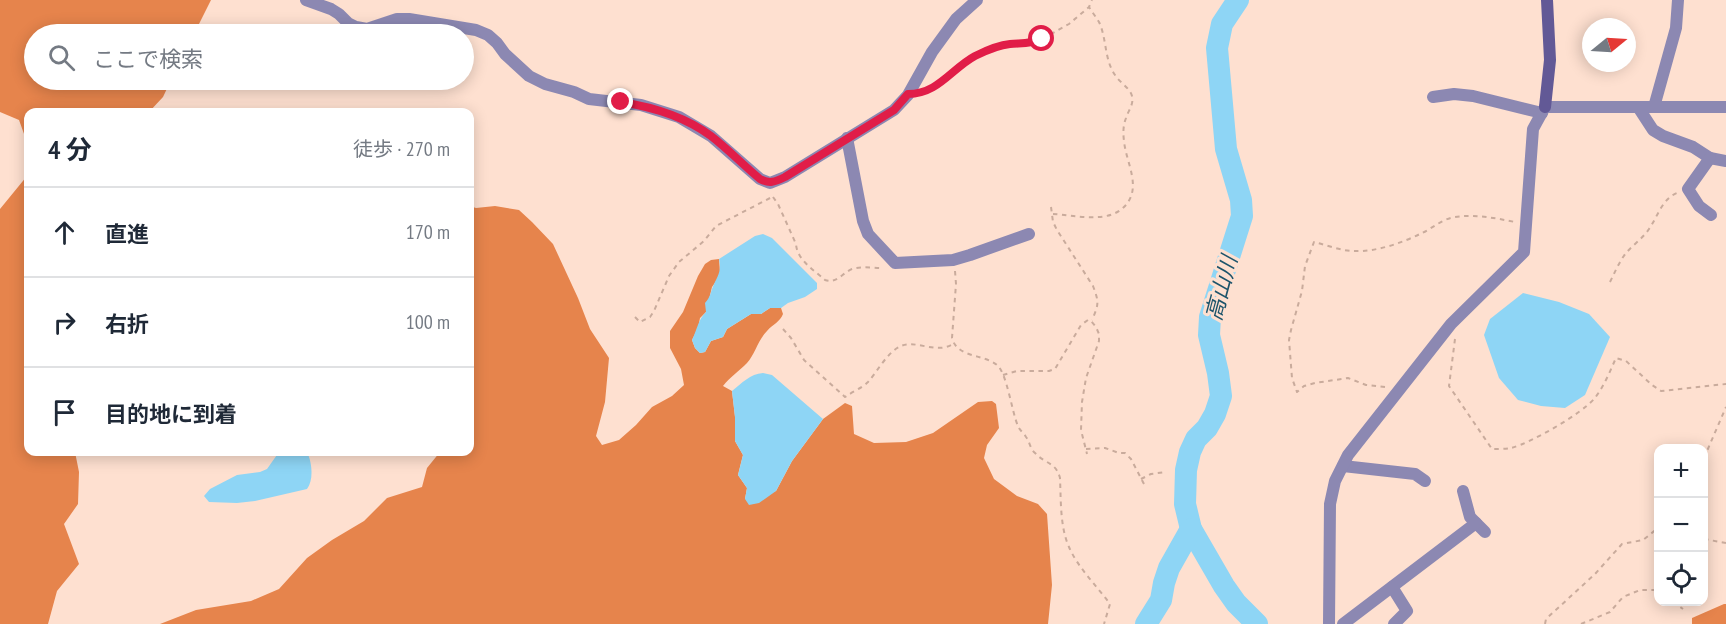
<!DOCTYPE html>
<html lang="ja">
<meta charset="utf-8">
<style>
:root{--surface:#fff;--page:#f2f2f3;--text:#1f2937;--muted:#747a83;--line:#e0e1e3}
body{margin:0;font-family:"PT Sans Narrow","Noto Sans JP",sans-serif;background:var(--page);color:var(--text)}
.controls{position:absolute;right:18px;bottom:18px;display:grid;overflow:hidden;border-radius:12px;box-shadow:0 3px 15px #0003}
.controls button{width:54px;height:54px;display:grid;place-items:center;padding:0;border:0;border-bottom:2px solid var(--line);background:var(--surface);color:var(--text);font:30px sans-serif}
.compass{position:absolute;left:1582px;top:18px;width:54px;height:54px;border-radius:50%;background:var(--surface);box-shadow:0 3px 15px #0003;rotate:72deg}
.stop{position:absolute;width:18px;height:18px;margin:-14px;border:4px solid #e11d48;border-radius:50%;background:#fff}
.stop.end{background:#e11d48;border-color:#fff;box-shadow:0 2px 6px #0008}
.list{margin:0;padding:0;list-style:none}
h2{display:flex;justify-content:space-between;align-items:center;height:78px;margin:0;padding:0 24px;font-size:26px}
h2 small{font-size:20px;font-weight:400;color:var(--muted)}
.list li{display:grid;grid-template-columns:39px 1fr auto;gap:18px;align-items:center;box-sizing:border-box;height:90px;padding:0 24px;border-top:2px solid var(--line)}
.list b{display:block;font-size:22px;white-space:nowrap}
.list em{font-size:20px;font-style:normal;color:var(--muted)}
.icon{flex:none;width:33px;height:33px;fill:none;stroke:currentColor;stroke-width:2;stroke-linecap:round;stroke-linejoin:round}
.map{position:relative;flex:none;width:1726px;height:624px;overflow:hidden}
.search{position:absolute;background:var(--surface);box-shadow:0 3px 15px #0003;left:24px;top:24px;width:450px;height:66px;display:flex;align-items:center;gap:15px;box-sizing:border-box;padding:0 21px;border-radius:33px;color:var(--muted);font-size:22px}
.panel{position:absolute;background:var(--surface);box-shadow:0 3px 15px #0003;left:24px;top:108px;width:450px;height:348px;border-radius:12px}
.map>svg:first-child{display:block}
.forest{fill:#e6844c}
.water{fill:#8ed5f5}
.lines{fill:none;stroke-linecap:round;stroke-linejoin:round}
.river{stroke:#8ed5f5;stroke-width:22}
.path{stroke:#c9ab9c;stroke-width:2;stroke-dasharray:4.5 4.5;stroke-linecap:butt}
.street{stroke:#8c88b2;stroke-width:12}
.secondary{stroke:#625996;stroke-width:12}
.route{stroke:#e11d48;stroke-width:8}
.labels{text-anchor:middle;stroke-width:6;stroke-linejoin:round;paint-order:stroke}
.water-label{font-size:22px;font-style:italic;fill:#1d546b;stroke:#fee0d0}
</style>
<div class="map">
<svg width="1726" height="624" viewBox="0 0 1726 624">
<rect width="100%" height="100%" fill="#fee0d0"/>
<g class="forest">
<polygon points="0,0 211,0 194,34 34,34 34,80 171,80 163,97 149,112 28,112 28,145 19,120 0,112"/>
<polygon points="28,157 28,452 75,452 79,472 78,504 64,524 79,564 57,591 48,624 0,624 0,209 27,176"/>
<path d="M470,206L476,208L495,206L519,210L532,222L553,244L578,298L590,329L609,358L605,402L596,436L602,445L619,440L636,425L652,407L672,396L684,385L681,369L670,348V331L683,312L698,276L705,264L711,260L719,259L720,272L717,280L712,287L706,312L700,318L698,328L692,340L695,348L700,353L705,352L711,341L723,337L727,329L751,314H761L770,308H781L783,314C780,322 773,324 767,331C758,340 755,354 747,363C739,371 730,377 723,386L732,391L735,417V441L743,455L738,475L747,488L745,499L776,491L792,461L823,419L845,403L852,406L854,434L874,443L906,442L933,433L978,402L992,401L996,404L999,428L987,445L984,458L994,479L1017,496L1038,504L1047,514L1052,585L1048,624H160L196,610L251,601L279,589L307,558L332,540L364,521L387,498L422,487L427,468L440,452H470Z"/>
<polygon points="1724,604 1726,604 1726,624 1692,624 1692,618"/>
</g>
<g class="water">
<path d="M763,234L772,238L817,283V289L805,297L788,303L781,308H770L761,314H751L727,329L723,337L711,341L705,352L700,353L695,348L692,340C697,330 698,320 706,312L705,303C710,297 710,295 712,289C717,276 722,273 719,259L755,236Z"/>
<polygon points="1523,293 1559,302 1589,314 1610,337 1585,395 1565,408 1541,406 1518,400 1499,378 1484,335 1490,319"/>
<path d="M763,373L772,375L823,419L792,461L776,491L759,503L749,505L745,499L747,488L738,475L743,455L735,441V417L732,391C742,383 750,374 763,373Z"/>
<path d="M279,452H307C312,462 314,480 307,489L255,501L237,503L209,502L204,496L210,489L237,475L260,472L267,469Z"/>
</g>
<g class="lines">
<g class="river">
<polyline points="1238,0 1222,24 1217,48 1226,149 1241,200 1242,216 1210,317 1209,335 1218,373 1221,396 1215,414 1207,428 1196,439 1190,452 1186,470 1185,504 1191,529 1224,586 1236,603 1257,624"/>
<polyline points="1146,624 1161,600 1164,583 1169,568 1191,529"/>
</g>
<g class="path">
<polyline points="923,93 931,90 977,55 1009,44 1034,43 1042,39 1069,24 1089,7"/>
<path d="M773,197L778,204L796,244C797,260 814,270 825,280C837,284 842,273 852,269C861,266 873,268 883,268"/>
<path d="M1051,207L1053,222L1057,230L1093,286C1099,302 1099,304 1092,320"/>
<path d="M1053,214C1074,215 1107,224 1124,207C1143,188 1126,163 1124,141C1123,133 1123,126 1126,118C1128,111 1134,105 1132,96C1130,88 1120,83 1115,75C1104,59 1107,39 1099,22C1096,17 1092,12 1089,7L1092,0"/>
<path d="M955,271L956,284L952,338C957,358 984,354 997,365C1007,373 1012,413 1018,426C1020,431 1024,433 1026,437C1030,442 1030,449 1035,453C1045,464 1056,462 1060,478C1061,501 1060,527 1069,547C1078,568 1097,586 1110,604L1104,624"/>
<path d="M1610,282C1615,272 1619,262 1626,253C1633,245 1643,238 1649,229C1658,216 1662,199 1677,193"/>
<polyline points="635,317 640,322 650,317 654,311 669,276 679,262 704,241 716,226 772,197"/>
<path d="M783,329L791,338L804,360L845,397C852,392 862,388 868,382C877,372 887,353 899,347C914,338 936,355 953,344"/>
<path d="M1455,339L1449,386L1492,449C1498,449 1505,449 1511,448C1531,443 1581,414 1594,399C1604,387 1610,371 1616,358L1626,361L1652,385L1661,391L1726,384"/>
<polyline points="1003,375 1017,371 1049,371 1055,369 1081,325 1088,320 1091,321 1096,327 1099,334 1099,341 1086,378 1082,402 1081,430 1087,454"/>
<path d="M1385,387L1366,385L1348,378L1315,383L1304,386L1297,392L1292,378L1289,340L1291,330L1302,291L1305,266L1314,242C1327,245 1341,251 1354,251C1376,252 1402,243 1422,233C1433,228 1442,219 1455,217C1475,214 1495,218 1515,222"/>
<polyline points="1086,449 1105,448 1119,453 1125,453 1131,459 1144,484"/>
<polyline points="1704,458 1726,407"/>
<polyline points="1141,479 1151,474 1166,472"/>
<polyline points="1704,539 1726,543"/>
<polyline points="1673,602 1683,609"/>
<polyline points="1545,624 1546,619 1595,574 1622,544 1643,540 1658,528"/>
<polyline points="1581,624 1610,612 1623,597 1640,590 1658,590"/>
</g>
<g class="street">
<polyline points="306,0 331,9 339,14 348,23 356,27 367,29 397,19 409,19 476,30 488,35 497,43 505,54 529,76 545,84 574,92 589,99 641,105 679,117 711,136 760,179 770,183 785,177 894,110 908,95 932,52 956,19 977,0"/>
<polyline points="1433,97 1454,94 1473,96 1542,113"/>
<polyline points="1638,107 1653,130 1663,136 1693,147 1710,158 1726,161"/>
<polyline points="1654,107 1676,28 1678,0"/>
<polyline points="847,138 863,221 868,234 895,263 953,260 970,255 1029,234"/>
<polyline points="1710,158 1688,189 1699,206 1711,215"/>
<polyline points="1343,466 1415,474 1425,481"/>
<polyline points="1463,491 1470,517 1485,532"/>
<polyline points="1392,587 1407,611 1394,624"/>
<polyline points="1329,624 1330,504 1335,481 1348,455 1451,324 1524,252 1533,129 1545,107 1726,107"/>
<polyline points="1343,624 1476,523"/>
</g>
<polyline class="secondary" points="1545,107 1550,60 1547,0"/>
</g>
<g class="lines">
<path class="route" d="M621,102C653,107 684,116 711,136C728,149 743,165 760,179C769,184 775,182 785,177L894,110L908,94C938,94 951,69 975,56C985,51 999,45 1010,44C1022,43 1031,44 1042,39"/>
</g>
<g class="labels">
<g class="water-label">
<text transform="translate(1221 288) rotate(-75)" y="8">高山川</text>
</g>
</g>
</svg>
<div class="controls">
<button>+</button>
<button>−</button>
<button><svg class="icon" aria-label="locate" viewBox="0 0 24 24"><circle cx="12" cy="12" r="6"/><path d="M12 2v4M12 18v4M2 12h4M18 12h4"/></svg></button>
</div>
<svg class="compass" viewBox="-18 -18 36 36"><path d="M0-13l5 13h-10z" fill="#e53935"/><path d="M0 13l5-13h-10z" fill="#747a83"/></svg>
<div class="stop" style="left:1042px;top:39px"></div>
<div class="stop end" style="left:621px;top:102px"></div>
<div class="search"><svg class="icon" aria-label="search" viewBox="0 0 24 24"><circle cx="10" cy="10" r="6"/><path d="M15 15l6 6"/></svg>ここで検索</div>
<section class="panel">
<h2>4 分<small>徒歩 · 270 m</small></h2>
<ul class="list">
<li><svg class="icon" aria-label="ahead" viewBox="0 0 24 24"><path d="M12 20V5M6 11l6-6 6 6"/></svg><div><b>直進</b></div><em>170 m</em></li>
<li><svg class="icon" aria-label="right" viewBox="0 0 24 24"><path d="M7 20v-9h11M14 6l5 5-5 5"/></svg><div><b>右折</b></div><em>100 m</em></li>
<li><svg class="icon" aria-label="arrive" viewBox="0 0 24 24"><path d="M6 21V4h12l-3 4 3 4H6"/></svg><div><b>目的地に到着</b></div></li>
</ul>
</section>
</div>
